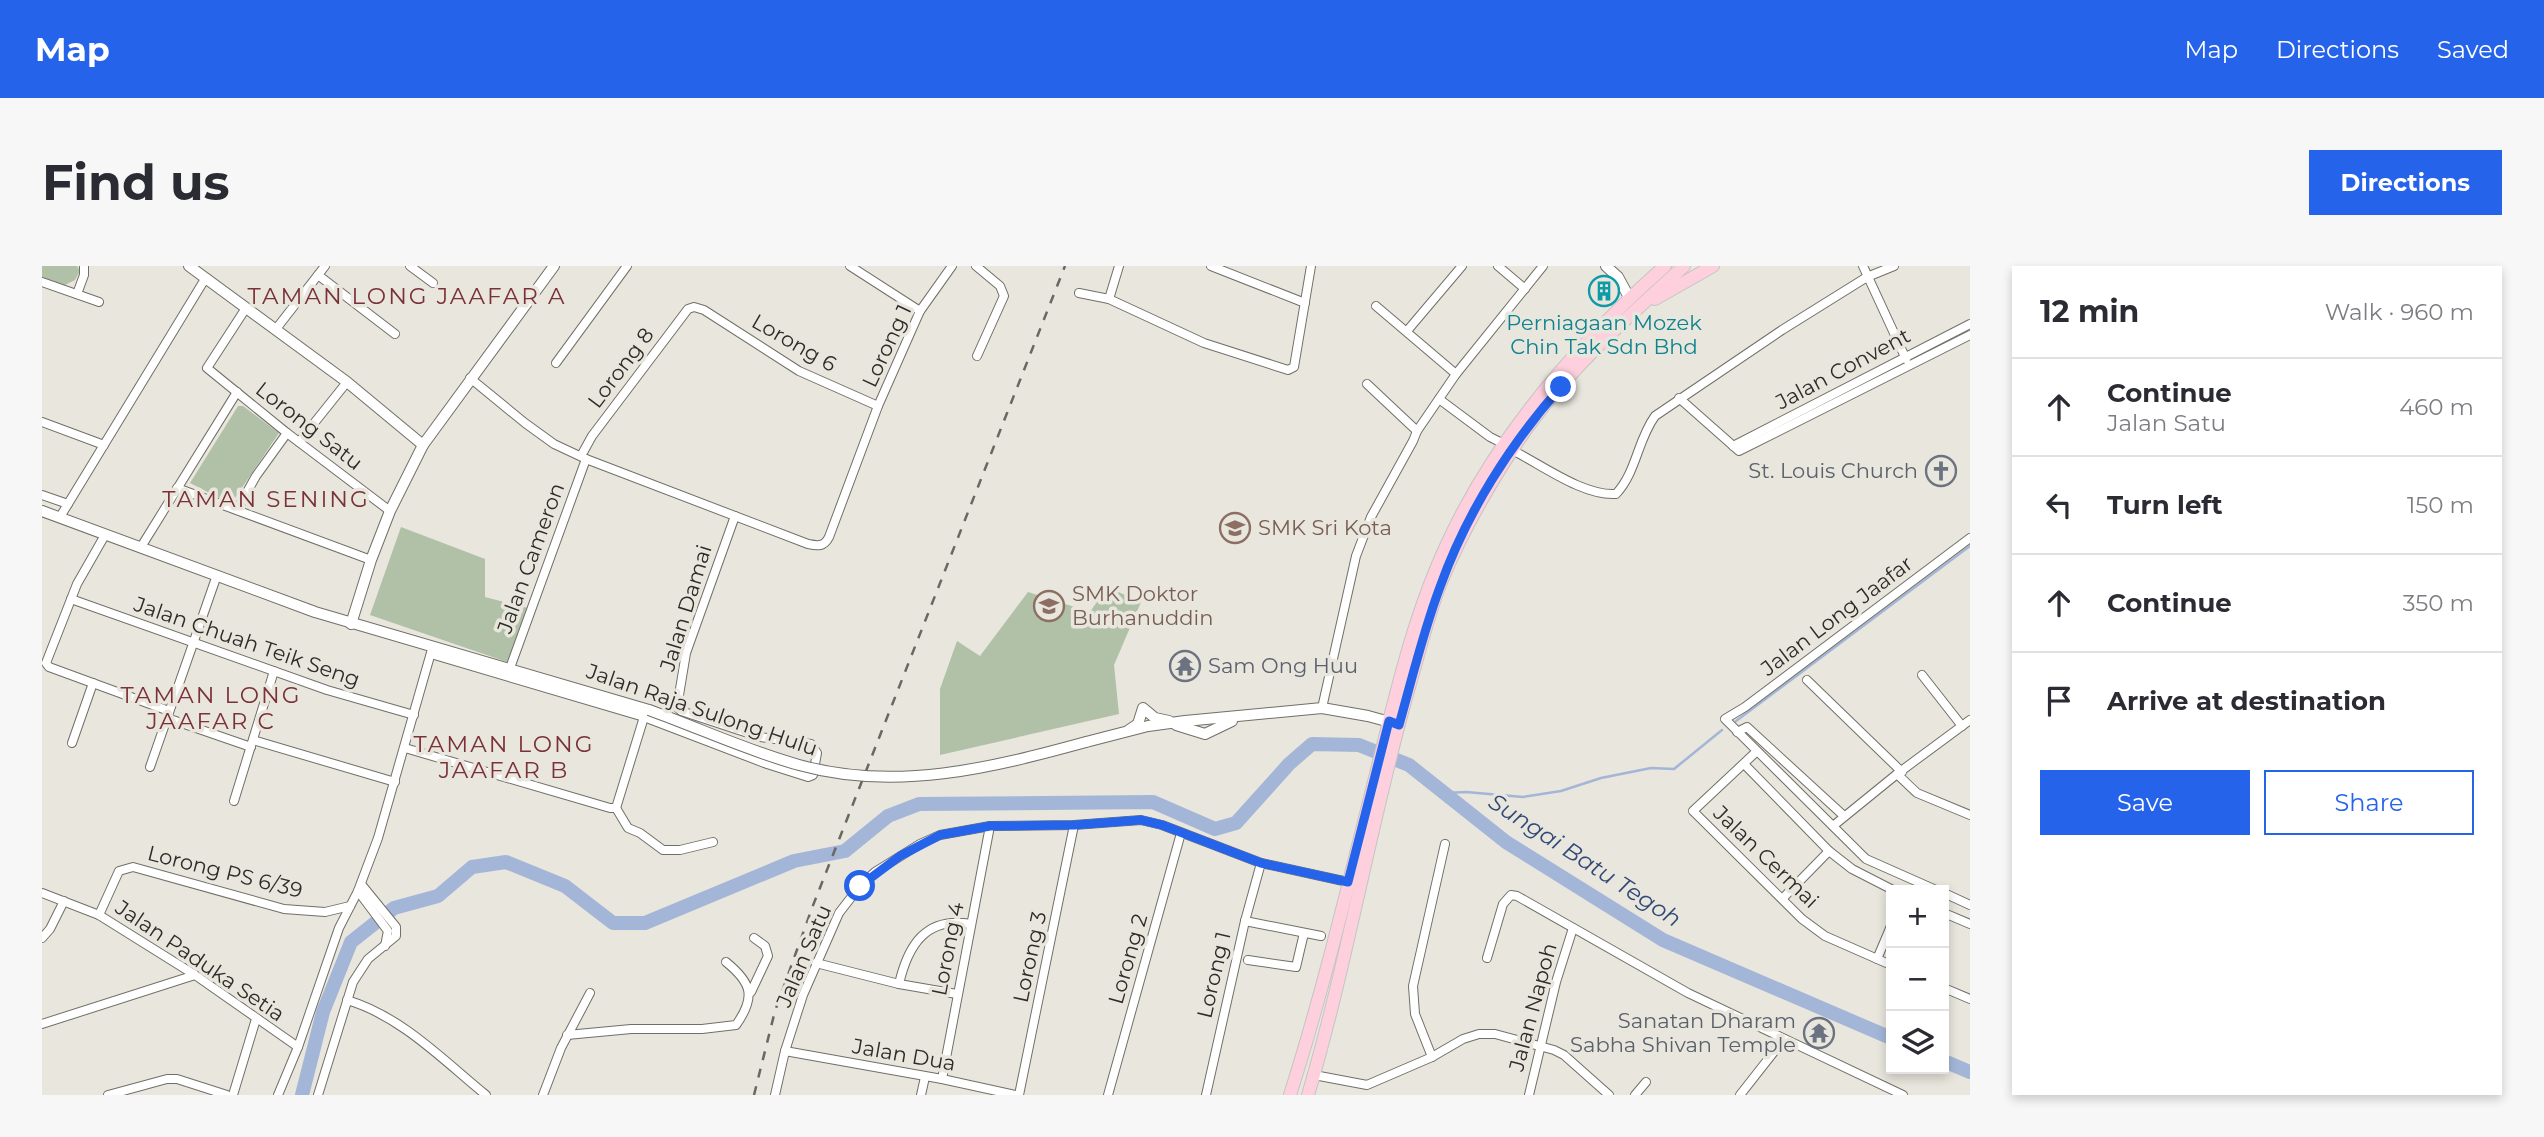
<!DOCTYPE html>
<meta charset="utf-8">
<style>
:root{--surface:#fff;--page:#f7f7f7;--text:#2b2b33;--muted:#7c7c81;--line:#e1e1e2;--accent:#2563eb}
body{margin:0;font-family:Montserrat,sans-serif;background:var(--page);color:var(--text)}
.controls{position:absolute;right:21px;bottom:21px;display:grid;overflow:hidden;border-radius:0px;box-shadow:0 4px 10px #0003}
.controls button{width:63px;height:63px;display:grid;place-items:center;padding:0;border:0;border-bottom:2px solid var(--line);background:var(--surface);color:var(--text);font:35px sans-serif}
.stop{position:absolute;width:21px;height:21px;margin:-16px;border:5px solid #2563eb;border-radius:50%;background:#fff}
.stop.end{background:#2563eb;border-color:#fff;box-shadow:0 2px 7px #0008}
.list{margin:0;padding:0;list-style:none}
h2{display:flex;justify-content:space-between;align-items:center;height:91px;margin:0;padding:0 28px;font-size:30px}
h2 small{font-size:23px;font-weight:400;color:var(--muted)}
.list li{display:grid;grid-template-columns:46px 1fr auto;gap:21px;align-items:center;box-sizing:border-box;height:98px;padding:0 28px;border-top:2px solid var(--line)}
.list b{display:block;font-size:26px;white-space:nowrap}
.list p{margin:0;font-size:23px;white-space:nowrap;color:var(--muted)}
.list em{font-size:23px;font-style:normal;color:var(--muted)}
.actions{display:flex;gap:14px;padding:21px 28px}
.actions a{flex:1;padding:16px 0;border:2px solid var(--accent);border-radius:0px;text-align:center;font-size:24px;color:var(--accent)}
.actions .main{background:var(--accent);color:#fff}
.icon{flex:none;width:38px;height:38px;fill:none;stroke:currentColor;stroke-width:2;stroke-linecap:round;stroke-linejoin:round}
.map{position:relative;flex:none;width:1928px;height:829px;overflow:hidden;border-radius:0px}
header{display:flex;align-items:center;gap:42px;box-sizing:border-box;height:98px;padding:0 35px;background:var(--accent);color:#fff}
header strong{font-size:33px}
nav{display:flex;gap:38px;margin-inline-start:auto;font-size:24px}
.intro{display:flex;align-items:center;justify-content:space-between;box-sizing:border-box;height:168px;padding:0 42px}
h1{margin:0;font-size:49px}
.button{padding:18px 32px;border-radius:0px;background:var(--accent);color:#fff;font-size:24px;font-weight:700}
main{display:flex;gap:42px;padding:0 42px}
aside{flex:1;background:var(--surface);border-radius:0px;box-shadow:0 4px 10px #0003}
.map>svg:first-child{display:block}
.green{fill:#b0c1a7}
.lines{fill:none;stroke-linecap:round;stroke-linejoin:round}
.stream{stroke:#a4b6d8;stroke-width:2.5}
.river{stroke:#a4b6d8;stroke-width:14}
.minor-casing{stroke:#716f67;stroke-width:10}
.tertiary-casing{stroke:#716f67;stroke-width:12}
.primary-casing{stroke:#c4c4c3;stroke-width:14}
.minor{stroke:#fff;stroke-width:8}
.tertiary{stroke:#fff;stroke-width:10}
.primary{stroke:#fed0dd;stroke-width:12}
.rail{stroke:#696863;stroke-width:2.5;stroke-dasharray:9 9;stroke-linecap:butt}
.tertiary-bridge-casing{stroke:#716f67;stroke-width:12;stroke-linecap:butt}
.tertiary-bridge{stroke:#fff;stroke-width:10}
.route{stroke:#2563eb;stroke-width:9}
.labels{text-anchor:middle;stroke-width:7;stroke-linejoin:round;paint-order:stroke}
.culture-label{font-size:21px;fill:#0d838f;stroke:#e8e6dd}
.street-label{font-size:21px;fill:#2d2c29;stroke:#e8e6dd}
.worship-label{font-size:21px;fill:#5b616d;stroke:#e8e6dd;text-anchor:end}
.education-label{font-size:21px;fill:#785e54;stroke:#e8e6dd;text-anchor:start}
.neighbourhood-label{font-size:23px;letter-spacing:2px;fill:#7a3238;stroke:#e8e6dd}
.water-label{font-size:23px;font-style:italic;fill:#324977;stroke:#e8e6dd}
</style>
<header>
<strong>Map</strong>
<nav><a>Map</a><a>Directions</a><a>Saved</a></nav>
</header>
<div class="intro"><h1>Find us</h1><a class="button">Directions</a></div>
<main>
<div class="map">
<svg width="1928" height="829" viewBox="0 0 1928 829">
<rect width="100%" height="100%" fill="#e8e6dd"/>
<g class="green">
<polygon points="0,0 35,0 38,5 33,14 23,19 0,11"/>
<polygon points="196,140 201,140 237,167 189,238 148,217"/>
<polygon points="359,261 443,293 443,331 486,342 465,396 328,349"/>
<polygon points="1065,321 1099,336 1072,399 1077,448 898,489 898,423 915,375 938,390 986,326 1048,346"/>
</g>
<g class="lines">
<g class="stream">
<polyline points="1694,455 1928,280"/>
<polyline points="1403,527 1424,526 1481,531 1519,525 1559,512 1609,502 1632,503 1680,464"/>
</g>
<g class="river">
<polyline points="1902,795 1928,806"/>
<polyline points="260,829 281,746 309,676 352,642 396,630 430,601 464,596 523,620 571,657 603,657 752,595 803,585 846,550 877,538 1111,536 1173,563 1194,557 1247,498 1270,478 1317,479 1367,499 1464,576 1621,674 1849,772"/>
</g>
<g class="minor-casing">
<g id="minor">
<polyline points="368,0 391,17"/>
<polyline points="808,0 878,45"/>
<polyline points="934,0 958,20 962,30 935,90"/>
<polyline points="1169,0 1263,37"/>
<polyline points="1456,0 1483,23"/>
<polyline points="1821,0 1864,93"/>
<polyline points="276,9 353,68"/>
<polyline points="0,16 57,36"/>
<polyline points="1037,27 1067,33 1162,77 1246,104 1252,101 1269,0"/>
<polyline points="35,28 42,9 42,0"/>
<polyline points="1067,33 1077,0"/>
<polyline points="1334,40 1414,108"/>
<polyline points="204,42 165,102 245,167 348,245"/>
<polyline points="234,63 283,0"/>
<polyline points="1365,65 1420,0"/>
<polyline points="514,97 585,0"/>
<path d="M428,112L483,157L512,178L544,193L766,278C776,280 782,281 787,271L836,140L878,45L910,0"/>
<polyline points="1325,118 1375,165"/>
<polyline points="1637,132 1697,185 1928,69"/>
<polyline points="1397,133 1448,171 1462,178"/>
<polyline points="0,156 62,179"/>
<polyline points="257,176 305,116"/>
<polyline points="1691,180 1928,58"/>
<path d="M1470,184C1500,199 1541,230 1574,228C1595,205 1595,175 1613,150L1740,64L1825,11L1852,0"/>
<polyline points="539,190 550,170 646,43 652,41 662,44 757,105 836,140"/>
<polyline points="135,222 329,294"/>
<polyline points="0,229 26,238"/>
<polyline points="195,244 214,210 245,167"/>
<polyline points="18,251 163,13"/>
<polyline points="63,269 35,318 4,397 7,401 127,445"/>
<polyline points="99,281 195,126"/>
<polyline points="29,333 285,424 372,449"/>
<polyline points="389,388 602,451 725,498 766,511 771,509 775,487 769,478 718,471 639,445 635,441 644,387 693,250"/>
<polyline points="468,402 544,193"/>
<polyline points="1880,409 1920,460"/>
<polyline points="1765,414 1860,506"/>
<polyline points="1280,442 1314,290 1329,251 1371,175 1375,165 1414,108 1501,0"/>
<polyline points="125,452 209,481"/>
<polyline points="1695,466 1705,461 1802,550"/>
<polyline points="211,474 353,516"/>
<polyline points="30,477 51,417"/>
<polyline points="363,482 568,542 574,542 602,451"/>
<polyline points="1714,486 1651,545 1760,653 1783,670 1849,699"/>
<polyline points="1702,498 1787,585 1810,603 1851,624"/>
<polyline points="108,501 175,309"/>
<polyline points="1855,508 1875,527 1928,549"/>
<polyline points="192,535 232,405"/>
<polyline points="574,542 586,562 598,567 621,584 638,584 671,576"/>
<polyline points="1791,560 1855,508 1928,454"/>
<polyline points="1894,624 1824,593 1683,453 1703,441 1928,272"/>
<polyline points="316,625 346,665 343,680"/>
<polyline points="0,627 57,649 153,709 256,781"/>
<polyline points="1902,627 1928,639"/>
<polyline points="1741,632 1787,585"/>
<polyline points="1902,647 1928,658"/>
<polyline points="57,649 77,605 91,601 242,643 283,646 308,640"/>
<polyline points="1203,655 1279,670"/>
<polyline points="0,672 8,663 22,635"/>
<polyline points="1445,692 1461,638 1469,629 1475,630 1646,727 1861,829"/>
<polyline points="1835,693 1849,660"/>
<polyline points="1206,694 1254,701 1262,667"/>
<polyline points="774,697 857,718 915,728"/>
<path d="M857,718C866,679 884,650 929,658"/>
<polyline points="1902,722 1928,733"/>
<polyline points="709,726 726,690 723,680 712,672"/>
<path d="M305,734C359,750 401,794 444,829"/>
<polyline points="0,758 153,709"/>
<path d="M525,769L589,763H660L694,759C714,731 710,717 684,696"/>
<polyline points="743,785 900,813 973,829"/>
<polyline points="1390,791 1373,748 1371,720 1403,578"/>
<polyline points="1272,809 1325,819 1390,791 1421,773 1437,768 1453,768 1512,784 1522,789 1567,829"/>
<polyline points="900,813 948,560"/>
<polyline points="66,829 125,813 135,813 185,829"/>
<polyline points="191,829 214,753"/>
<polyline points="236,829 256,781 297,662 316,625 336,572 390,383"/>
<polyline points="276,829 311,716 326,693 354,670 354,661 319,618"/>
<polyline points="501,829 519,782 548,727"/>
<polyline points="733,829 743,785 761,729 797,647 818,620 833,606 878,578 898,569 948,560 1032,559 1099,554 1120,559 1219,597 1306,616"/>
<polyline points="879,829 883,811"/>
<polyline points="977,829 1032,559"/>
<polyline points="1066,829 1139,567"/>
<polyline points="1164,829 1203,655 1219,597"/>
<polyline points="1487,829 1514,716 1531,662"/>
<polyline points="1593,829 1604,816"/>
<polyline points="1698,829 1742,773"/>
</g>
</g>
<g class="tertiary-casing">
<g id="tertiary">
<polyline points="147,0 305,116 381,179"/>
<polyline points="1564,0 1576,11 1588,33"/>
<polyline points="0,245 273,346 607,444"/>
<polyline points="309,358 329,294 348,245 381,179 512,0"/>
<polyline points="1134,459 1163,468 1190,455"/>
<polyline points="1087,464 1096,458 1101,442 1113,452 1127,455"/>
<polyline points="1044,476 1106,460 1143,455 1280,442 1326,450 1355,458"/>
</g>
</g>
<g class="primary-casing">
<g id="primary">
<polyline points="1613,33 1671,0"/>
<path d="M1248,829C1283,719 1309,607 1337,496C1355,423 1373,346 1405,278C1454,171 1535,78 1623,0"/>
<path d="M1266,829C1305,697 1328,560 1365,428C1376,391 1385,352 1399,316C1420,266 1447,218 1478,172C1522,107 1584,53 1642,0"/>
</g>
</g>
<use href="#minor" class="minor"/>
<use href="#tertiary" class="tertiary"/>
<use href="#primary" class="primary"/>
<polyline class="rail" points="712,829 733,745 770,642 1023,0"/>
<g class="tertiary-bridge-casing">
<path id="tertiary-bridge" d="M607,444C657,462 706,485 757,499C854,526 949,502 1044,476"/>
</g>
<use href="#tertiary-bridge" class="tertiary-bridge"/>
</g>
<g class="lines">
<path class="route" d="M818,620L858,590L898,569L948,560L1032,559L1099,554L1120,559L1219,597L1306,616L1347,455L1357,459C1370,413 1381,366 1398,321C1424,248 1468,178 1519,121"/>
</g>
<defs>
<g id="building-ring" transform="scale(1.575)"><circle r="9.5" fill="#e8e6dd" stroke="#0f9aa8" stroke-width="1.5"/><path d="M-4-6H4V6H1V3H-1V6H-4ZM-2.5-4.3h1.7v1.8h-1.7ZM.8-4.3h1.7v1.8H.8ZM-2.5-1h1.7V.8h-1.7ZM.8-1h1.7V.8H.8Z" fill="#0f9aa8"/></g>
<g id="church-ring" transform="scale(1.575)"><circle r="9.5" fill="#e8e6dd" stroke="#6b7280" stroke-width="1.5"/><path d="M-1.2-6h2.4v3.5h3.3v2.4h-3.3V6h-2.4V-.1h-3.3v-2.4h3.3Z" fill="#6b7280"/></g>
<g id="school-ring" transform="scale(1.575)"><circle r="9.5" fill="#e8e6dd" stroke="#8d6e63" stroke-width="1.5"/><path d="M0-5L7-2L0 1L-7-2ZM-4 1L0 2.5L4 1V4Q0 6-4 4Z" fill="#8d6e63"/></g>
<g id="temple-ring" transform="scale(1.575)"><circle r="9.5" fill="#e8e6dd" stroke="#6b7280" stroke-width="1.5"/><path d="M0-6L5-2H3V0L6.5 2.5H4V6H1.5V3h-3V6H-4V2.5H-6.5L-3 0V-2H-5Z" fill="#6b7280"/></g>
</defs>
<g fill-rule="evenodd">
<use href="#building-ring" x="1562" y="25"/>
<use href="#church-ring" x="1899" y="205"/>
<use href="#school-ring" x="1193" y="262"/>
<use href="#school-ring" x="1007" y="340"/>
<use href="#temple-ring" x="1143" y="400"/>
<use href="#temple-ring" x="1777" y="767"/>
</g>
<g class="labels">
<g class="culture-label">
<text x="1562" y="64">Perniagaan Mozek<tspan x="1562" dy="24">Chin Tak Sdn Bhd</tspan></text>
</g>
<g class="street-label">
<text transform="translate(752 77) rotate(30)" y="7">Lorong 6</text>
<text transform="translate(845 80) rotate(-65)" y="7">Lorong 1</text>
<text transform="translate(579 102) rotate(-53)" y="7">Lorong 8</text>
<text transform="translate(1801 103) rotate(-28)" y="7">Jalan Convent</text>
<text transform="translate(267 160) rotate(38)" y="7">Lorong Satu</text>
<text transform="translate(489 292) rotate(-70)" y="7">Jalan Cameron</text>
<text transform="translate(644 342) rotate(-73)" y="7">Jalan Damai</text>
<text transform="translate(1795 350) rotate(-37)" y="7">Jalan Long Jaafar</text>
<text transform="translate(205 376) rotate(19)" y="7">Jalan Chuah Teik Seng</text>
<text transform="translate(660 444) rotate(19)" y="7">Jalan Raja Sulong Hulu</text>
<text transform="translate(1724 591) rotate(44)" y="7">Jalan Cermai</text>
<text transform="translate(183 606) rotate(14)" y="7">Lorong PS 6/39</text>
<text transform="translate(906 683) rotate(-79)" y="7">Lorong 4</text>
<text transform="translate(762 690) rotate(-67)" y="7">Jalan Satu</text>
<text transform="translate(988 691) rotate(-78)" y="7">Lorong 3</text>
<text transform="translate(1086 693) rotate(-74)" y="7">Lorong 2</text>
<text transform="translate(158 695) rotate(34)" y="7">Jalan Paduka Setia</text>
<text transform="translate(1172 709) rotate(-77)" y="7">Lorong 1</text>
<text transform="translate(1491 741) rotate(-75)" y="7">Jalan Napoh</text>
<text transform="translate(862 789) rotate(10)" y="7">Jalan Dua</text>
</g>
<g class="worship-label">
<text x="1876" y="212">St. Louis Church</text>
<text x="1166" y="407" text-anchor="start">Sam Ong Huu</text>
<text x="1754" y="762">Sanatan Dharam<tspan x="1754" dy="24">Sabha Shivan Temple</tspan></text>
</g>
<g class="education-label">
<text x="1216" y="269">SMK Sri Kota</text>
<text x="1030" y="335">SMK Doktor<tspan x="1030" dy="24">Burhanuddin</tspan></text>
</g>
<g class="neighbourhood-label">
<text x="365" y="38">TAMAN LONG JAAFAR A</text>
<text x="224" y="241">TAMAN SENING</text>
<text x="169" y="437">TAMAN LONG<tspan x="169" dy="26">JAAFAR C</tspan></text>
<text x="462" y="486">TAMAN LONG<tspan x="462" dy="26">JAAFAR B</tspan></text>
</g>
<g class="water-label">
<text transform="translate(1543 594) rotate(33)" y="8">Sungai Batu Tegoh</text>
</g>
</g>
</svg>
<div class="controls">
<button>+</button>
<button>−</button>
<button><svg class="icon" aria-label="layers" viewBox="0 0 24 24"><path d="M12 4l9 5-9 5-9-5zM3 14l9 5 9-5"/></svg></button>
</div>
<div class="stop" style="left:818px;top:620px"></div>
<div class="stop end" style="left:1519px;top:121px"></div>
</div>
<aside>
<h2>12 min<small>Walk · 960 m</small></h2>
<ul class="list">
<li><svg class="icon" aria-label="ahead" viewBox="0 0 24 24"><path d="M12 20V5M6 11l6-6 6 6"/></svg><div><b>Continue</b><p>Jalan Satu</p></div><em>460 m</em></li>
<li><svg class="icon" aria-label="left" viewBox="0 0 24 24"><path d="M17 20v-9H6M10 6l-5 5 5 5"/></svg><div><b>Turn left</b></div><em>150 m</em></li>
<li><svg class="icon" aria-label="ahead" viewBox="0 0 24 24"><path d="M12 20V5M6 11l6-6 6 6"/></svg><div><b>Continue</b></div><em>350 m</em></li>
<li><svg class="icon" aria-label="arrive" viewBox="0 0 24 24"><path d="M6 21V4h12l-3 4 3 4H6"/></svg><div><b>Arrive at destination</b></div></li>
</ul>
<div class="actions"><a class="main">Save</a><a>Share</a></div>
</aside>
</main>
